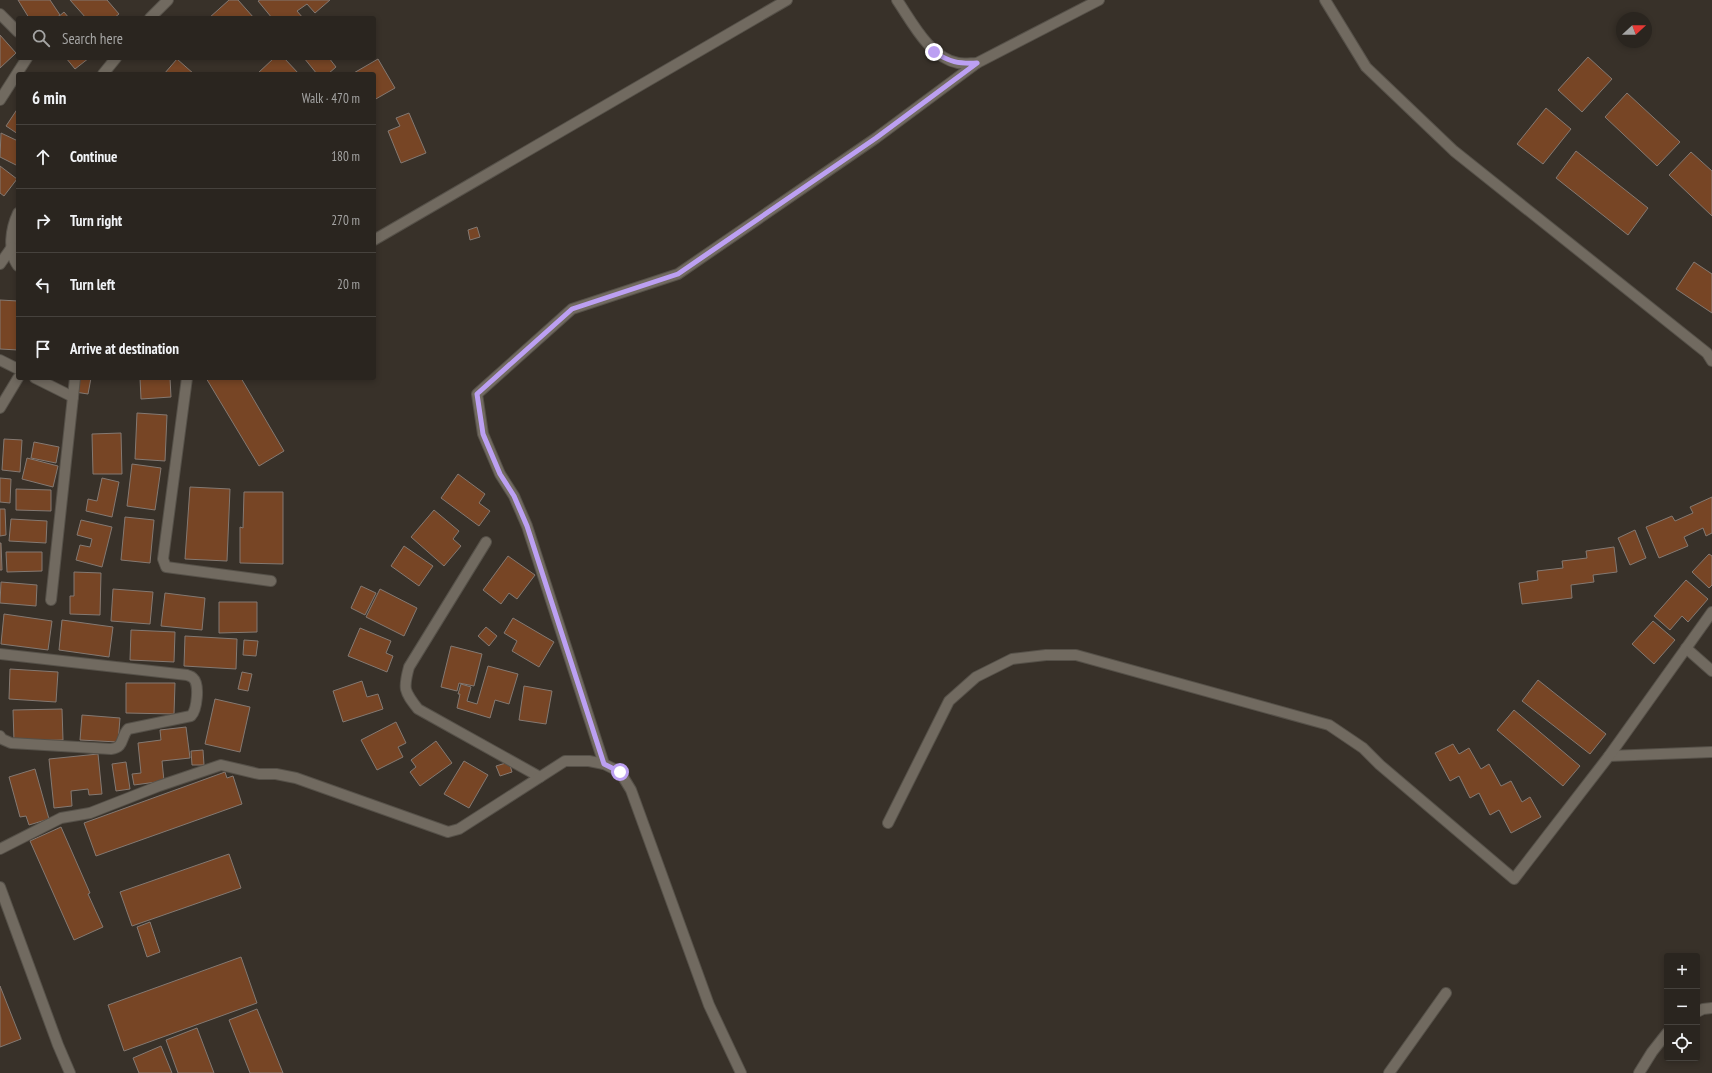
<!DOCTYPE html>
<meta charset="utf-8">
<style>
:root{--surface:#2a251f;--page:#36312c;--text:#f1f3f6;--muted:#a5a5a4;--line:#46423d}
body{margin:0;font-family:"PT Sans Narrow",sans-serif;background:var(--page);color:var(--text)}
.controls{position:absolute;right:12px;bottom:12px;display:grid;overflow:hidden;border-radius:4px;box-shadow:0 2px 6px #0003}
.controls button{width:36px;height:36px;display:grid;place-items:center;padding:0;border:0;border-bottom:1px solid var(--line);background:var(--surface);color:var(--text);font:20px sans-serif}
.compass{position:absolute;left:1616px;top:12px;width:36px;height:36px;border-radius:50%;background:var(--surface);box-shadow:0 2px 6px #0003;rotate:69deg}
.stop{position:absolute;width:12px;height:12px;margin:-9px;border:3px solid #bca0f2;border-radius:50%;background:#fff}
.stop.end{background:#bca0f2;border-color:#fff;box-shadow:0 1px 4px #0008}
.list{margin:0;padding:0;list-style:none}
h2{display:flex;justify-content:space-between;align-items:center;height:52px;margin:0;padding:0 16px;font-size:17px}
h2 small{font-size:13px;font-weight:400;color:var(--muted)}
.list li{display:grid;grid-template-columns:26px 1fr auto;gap:12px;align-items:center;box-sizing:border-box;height:64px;padding:0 16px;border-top:1px solid var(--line)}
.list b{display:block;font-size:15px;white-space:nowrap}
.list em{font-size:13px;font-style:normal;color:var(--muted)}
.icon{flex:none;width:22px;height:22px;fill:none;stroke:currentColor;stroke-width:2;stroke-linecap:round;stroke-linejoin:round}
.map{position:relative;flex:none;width:1712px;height:1073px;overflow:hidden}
.search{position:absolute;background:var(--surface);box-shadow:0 2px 6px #0003;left:16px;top:16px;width:360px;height:44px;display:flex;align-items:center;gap:10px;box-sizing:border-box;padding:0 14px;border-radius:4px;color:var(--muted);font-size:15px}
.panel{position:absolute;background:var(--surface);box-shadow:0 2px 6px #0003;left:16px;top:72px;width:360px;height:308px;border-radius:4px}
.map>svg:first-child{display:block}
.building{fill:#774525;stroke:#847972}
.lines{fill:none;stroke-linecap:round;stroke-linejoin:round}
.street-casing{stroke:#565149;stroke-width:12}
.street{stroke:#716a60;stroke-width:10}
.route{stroke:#bca0f2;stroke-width:5}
</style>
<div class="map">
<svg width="1712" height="1073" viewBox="0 0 1712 1073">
<rect width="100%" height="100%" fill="#383129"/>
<g class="building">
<polygon points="18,0 50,0 60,15 56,18 29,18"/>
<polygon points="70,0 107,0 119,14 114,18 86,18"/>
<polygon points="229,0 238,0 254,18 209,18"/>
<polygon points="260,0 330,0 315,13 307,4 297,11 303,18 272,18 258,1"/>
<polygon points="64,12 69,18 57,18"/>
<polygon points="0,35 16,53 0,68"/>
<polygon points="1588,57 1612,79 1582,112 1558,90"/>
<polygon points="66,58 89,58 75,69"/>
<polygon points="274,58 284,58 299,74 257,74"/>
<polygon points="304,58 329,58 336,67 328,74 317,74"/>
<polygon points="177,59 194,74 164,74"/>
<polygon points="378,59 395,88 374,100 374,74 352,74"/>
<polygon points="1627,93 1680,142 1657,166 1605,117"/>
<polygon points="18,108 18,134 6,126"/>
<polygon points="1546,108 1571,129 1543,164 1517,144"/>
<polygon points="409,113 426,153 401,163 388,131 400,126 396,118"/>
<polygon points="1,133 18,141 18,166 0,157"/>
<polygon points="1576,151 1648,208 1628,235 1556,178"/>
<polygon points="1691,152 1712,171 1712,216 1669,175"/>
<polygon points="0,166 17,179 4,196 0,193"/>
<polygon points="477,227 480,237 470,240 468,230"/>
<polygon points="1694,262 1712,274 1712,313 1676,289"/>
<polygon points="0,300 18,301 18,350 0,349"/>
<polygon points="78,378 91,378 88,394 75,392"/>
<polygon points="140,378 170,378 171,397 141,399"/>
<polygon points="206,378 241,378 284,451 259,466"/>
<polygon points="137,413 167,415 165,461 135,459"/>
<polygon points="121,433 122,474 93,474 92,434"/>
<polygon points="4,439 22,440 20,472 2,470"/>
<polygon points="34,442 59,447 56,463 31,458"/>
<polygon points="27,458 58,466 53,487 22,479"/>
<polygon points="132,464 161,468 155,510 127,506"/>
<polygon points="458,474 485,494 479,503 490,511 479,526 441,498"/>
<polygon points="0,478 11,479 10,503 0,502"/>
<polygon points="102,478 119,482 112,517 86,511 88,499 97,501"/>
<polygon points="190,487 230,489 227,561 185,559"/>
<polygon points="16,489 51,490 51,511 16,510"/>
<polygon points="244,492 283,492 283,564 240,563 240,527 243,528"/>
<polygon points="1712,497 1712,533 1706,536 1703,528 1684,537 1688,546 1659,558 1646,527 1672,516 1675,521 1693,513 1690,507"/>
<polygon points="0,509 5,509 6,535 0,536"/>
<polygon points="434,510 459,531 453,539 461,546 444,566 411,537"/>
<polygon points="125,517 154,520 150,563 121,560"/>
<polygon points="11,519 47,521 46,543 9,541"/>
<polygon points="81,520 112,527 102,567 76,560 80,545 90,547 92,539 77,535"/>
<polygon points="1635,530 1646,558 1630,565 1618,538"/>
<polygon points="0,543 1,543 2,570 0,570"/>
<polygon points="404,546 433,566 419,586 391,566"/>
<polygon points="1614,547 1617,572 1593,575 1594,582 1571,585 1572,598 1522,604 1519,583 1538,580 1537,571 1563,568 1562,561 1587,558 1586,551"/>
<polygon points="6,552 42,552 42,571 7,572"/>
<polygon points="1709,554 1712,556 1712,585 1709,588 1692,572"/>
<polygon points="508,556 535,575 517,599 509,593 501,604 483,590"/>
<polygon points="74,572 101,573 100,615 70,614 70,596 74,596"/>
<polygon points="1686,580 1708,599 1688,622 1682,616 1670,630 1654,616"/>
<polygon points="1,582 37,585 36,606 0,603"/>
<polygon points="361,586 376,593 365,615 351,608"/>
<polygon points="113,589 153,592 150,624 111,621"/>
<polygon points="380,589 417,608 404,636 366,617"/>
<polygon points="165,593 205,598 202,630 161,626"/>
<polygon points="219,602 257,602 257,632 219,633"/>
<polygon points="4,614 52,621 48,650 1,644"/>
<polygon points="513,618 554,642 539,667 512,651 517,641 504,633"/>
<polygon points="62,620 113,627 109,657 59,650"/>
<polygon points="1653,621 1675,640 1654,664 1632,644"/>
<polygon points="486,627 497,636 489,646 478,636"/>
<polygon points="360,628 391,641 386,653 393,656 387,672 348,656"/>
<polygon points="131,630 175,632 174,662 130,660"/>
<polygon points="185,636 237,639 236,669 184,666"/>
<polygon points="244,640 258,641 256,656 243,655"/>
<polygon points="451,646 482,654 474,686 459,683 457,691 441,687"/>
<polygon points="488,666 518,674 509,704 495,700 490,718 457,708 460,694 458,694 461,684 471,687 467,701 477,704"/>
<polygon points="10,669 58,672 56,702 9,699"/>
<polygon points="242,672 252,674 248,691 238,689"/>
<polygon points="1538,680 1606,734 1590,754 1522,701"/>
<polygon points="362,681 367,697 378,694 383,709 343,722 333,691"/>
<polygon points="126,683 175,683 174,714 126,713"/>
<polygon points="524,686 552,691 546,724 519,720"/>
<polygon points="215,699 250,707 240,752 205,744"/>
<polygon points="62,709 63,740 14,741 13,710"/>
<polygon points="1514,710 1580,766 1563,786 1497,730"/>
<polygon points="82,715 120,718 118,742 80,740"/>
<polygon points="396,722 406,743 398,747 403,757 377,770 361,740"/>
<polygon points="186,727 190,758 162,761 164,781 134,785 132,774 141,773 138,743 161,740 160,730"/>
<polygon points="436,741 452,763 420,786 410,772 416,767 411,760"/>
<polygon points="1453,744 1459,754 1469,748 1481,769 1489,764 1501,786 1511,781 1522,802 1530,797 1541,817 1511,833 1499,810 1490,815 1479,793 1470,798 1459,776 1450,781 1435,753"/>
<polygon points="203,750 204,765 192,765 191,751"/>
<polygon points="98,754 102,794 89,795 88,789 71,791 72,806 54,808 49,759"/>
<polygon points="464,761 488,775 469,808 444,794"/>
<polygon points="126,762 130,789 116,791 112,764"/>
<polygon points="509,762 512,772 500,776 496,766"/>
<polygon points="35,769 49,819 29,825 26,816 20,817 9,777"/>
<polygon points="225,772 227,778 233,776 242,804 96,856 84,823"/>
<polygon points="61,827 90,893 88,894 103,927 74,940 30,841"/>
<polygon points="229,854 241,888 132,926 120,892"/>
<polygon points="150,922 160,952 147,957 137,927"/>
<polygon points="241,957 257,1003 124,1051 108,1005"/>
<polygon points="0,986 21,1039 0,1047"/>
<polygon points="257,1009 283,1073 250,1073 229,1020"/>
<polygon points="197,1028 214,1073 178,1073 166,1040"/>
<polygon points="161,1046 172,1073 139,1073 133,1058"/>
</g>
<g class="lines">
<g class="street-casing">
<g id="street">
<path d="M897,0C912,22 930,58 958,63C964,64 971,63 977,63L1099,0"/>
<polyline points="1325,0 1366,67 1454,151 1707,353 1712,361"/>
<polyline points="0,14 18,32"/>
<polyline points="150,18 168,0"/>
<polyline points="103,74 116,58"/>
<polyline points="0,100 27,58"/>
<path d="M18,213C11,228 7,251 18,266"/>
<polyline points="374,240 787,0"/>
<polyline points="0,264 12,247"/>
<polyline points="0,360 18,369"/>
<polyline points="35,378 73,397"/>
<polyline points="187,378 163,559 166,567 271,581"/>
<polyline points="0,408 18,378"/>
<path d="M486,542L409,667C403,689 404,691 418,709L540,777"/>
<polyline points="51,600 75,378"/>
<polyline points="1686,648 1712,671"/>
<path d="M0,654L187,675C189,676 191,676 193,678C200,684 197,710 191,716L128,729C120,738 125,747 111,749L11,743L2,739L0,736"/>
<polyline points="1609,756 1712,752"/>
<polyline points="604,764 527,526 514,496 500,474 483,434 477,394 572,309 678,274 876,138 977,63"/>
<polyline points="888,823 949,701 976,677 1012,659 1046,655 1076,655 1329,725 1363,748 1380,765 1514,879 1609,756 1712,612"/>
<polyline points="0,849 61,818 90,813 159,786 221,765 259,774 276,774 296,778 448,832 459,829 565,761 589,761 604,764 620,772 631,790 709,1005 741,1073"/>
<polyline points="0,887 58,1045 70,1073"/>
<polyline points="1697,1012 1703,1009 1712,1008"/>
<polyline points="1389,1073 1446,993"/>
<polyline points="1639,1073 1652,1052 1667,1033"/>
</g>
</g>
<use href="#street" class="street"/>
</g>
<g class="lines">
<path class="route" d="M620,772L604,764L527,526L514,496L500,474L483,434L477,394L572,309L678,274L876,138L977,63C958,64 950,62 934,52"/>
</g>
</svg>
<div class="controls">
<button>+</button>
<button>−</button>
<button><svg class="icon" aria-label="locate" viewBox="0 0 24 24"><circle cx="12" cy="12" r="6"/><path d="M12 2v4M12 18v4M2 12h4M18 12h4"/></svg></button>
</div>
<svg class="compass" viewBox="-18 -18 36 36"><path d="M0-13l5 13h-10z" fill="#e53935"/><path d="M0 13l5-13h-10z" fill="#a5a5a4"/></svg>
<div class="stop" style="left:620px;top:772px"></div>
<div class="stop end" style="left:934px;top:52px"></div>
<div class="search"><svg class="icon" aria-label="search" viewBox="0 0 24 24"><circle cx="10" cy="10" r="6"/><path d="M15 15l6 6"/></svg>Search here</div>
<section class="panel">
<h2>6 min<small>Walk · 470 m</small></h2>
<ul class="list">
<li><svg class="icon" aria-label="ahead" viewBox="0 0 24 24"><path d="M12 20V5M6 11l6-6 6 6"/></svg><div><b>Continue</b></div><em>180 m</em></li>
<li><svg class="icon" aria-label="right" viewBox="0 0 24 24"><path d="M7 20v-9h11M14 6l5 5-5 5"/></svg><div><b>Turn right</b></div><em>270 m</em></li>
<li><svg class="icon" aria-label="left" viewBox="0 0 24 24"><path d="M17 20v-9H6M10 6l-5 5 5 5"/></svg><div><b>Turn left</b></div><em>20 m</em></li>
<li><svg class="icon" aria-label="arrive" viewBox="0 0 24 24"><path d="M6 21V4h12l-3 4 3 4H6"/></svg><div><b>Arrive at destination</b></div></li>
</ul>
</section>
</div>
